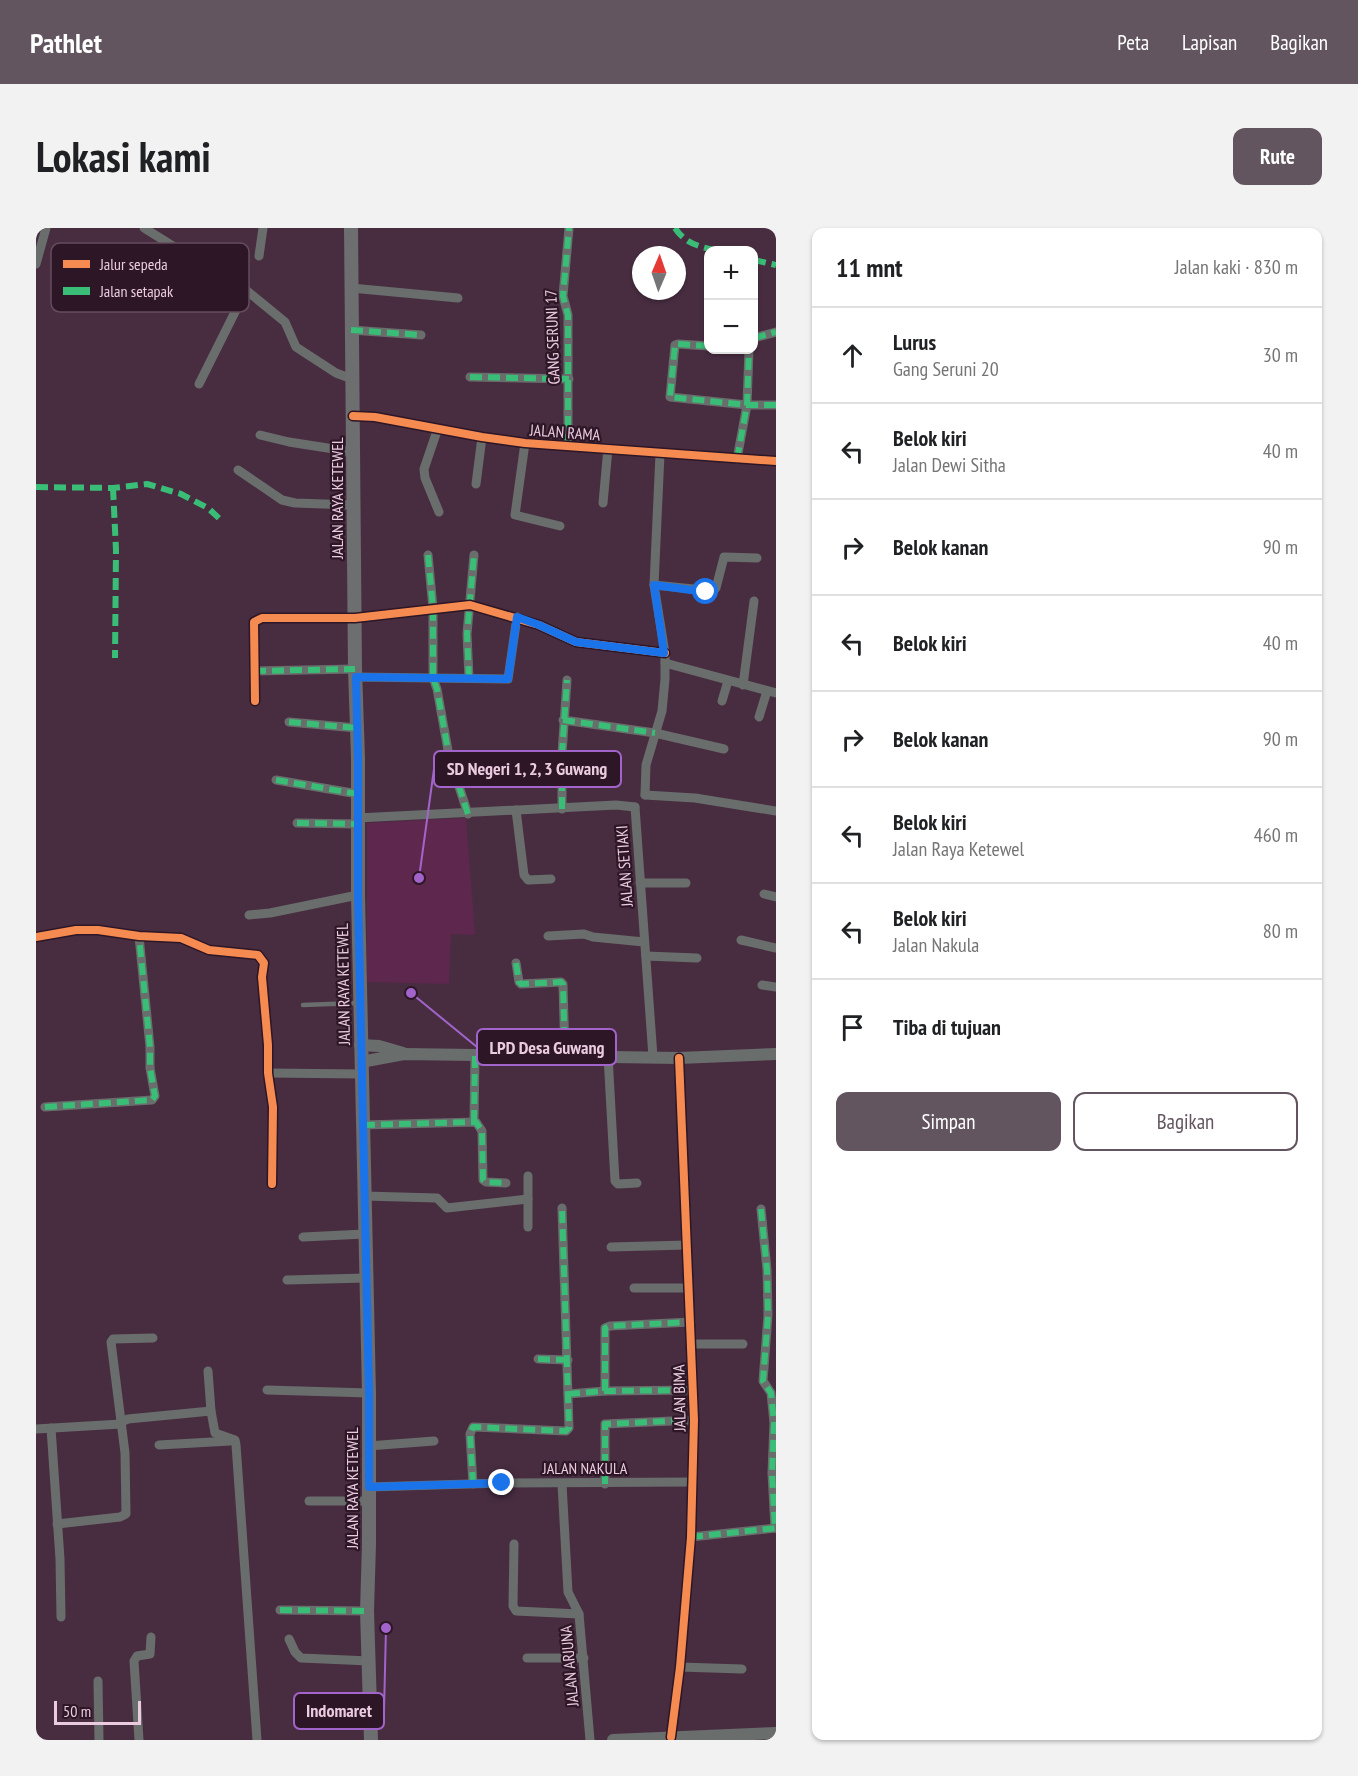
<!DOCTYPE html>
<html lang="id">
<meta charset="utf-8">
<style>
:root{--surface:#fff;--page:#f2f2f2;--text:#202124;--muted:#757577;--line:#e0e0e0;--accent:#62555f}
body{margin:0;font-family:"PT Sans Narrow",sans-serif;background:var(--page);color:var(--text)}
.controls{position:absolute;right:18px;top:18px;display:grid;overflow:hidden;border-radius:12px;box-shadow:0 2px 4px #0004}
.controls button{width:54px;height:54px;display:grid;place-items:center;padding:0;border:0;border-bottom:2px solid var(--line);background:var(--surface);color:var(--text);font:30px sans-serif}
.compass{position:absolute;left:596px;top:18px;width:54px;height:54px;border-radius:50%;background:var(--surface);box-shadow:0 2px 4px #0004;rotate:2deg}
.scale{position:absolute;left:18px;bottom:15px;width:87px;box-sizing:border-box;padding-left:6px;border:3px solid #ebcbe0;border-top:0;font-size:16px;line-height:21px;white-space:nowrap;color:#ebcbe0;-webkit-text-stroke:4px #2d1626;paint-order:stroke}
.stop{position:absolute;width:18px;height:18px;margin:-14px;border:4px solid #1a73e8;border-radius:50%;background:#fff}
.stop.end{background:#1a73e8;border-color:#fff;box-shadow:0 2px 6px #0008}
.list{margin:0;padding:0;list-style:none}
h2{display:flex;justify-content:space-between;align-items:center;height:78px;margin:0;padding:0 24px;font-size:26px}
h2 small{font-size:20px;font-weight:400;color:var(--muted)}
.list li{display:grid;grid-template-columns:39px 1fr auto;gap:18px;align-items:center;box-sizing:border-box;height:96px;padding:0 24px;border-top:2px solid var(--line)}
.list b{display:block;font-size:22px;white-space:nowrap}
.list p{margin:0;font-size:20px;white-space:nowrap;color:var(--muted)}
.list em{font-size:20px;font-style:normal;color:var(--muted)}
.actions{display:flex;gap:12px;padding:18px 24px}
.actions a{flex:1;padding:14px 0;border:2px solid var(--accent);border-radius:12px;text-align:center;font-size:21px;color:var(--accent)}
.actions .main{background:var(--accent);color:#fff}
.icon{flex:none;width:33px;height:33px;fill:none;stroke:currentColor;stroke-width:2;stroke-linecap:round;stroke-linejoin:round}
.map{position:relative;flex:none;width:740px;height:1512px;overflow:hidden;border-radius:12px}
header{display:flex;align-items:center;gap:36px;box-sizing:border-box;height:84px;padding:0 30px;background:var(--accent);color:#fff}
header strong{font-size:28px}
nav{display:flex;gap:33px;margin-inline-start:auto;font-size:21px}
.intro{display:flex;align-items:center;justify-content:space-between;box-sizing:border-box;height:144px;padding:0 36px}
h1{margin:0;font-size:42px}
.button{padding:15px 27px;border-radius:12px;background:var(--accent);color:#fff;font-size:21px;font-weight:700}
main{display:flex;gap:36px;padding:0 36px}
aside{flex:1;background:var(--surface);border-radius:12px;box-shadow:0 2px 4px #0004}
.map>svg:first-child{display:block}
.built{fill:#5d274e}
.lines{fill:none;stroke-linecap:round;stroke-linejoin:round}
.service{stroke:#696e6c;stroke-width:4.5}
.minor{stroke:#696e6c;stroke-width:9}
.tertiary{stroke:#696e6c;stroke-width:12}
.secondary{stroke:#6d6e6f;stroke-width:14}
.quiet{stroke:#3abd76;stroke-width:6;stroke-dasharray:12 6;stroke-linecap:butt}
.cycleway-casing{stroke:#2d1626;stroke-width:11}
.cycleway{stroke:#f68b52;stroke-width:8}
.route{stroke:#1a73e8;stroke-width:8}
.labels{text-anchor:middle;stroke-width:4.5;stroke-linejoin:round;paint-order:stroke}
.street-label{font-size:16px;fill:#ebcbe0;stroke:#2d1626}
.key{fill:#2d1626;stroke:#664c5e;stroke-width:1.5}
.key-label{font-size:16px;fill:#ebcbe0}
.leader{fill:none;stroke:#a264cb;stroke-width:2}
.callout-dot{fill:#a264cb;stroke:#2d1626;stroke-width:2}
.callout{fill:#2d1626;stroke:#a264cb;stroke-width:2}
.callout-label{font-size:18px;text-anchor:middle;font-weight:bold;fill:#ebcbe0}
</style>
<header>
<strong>Pathlet</strong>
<nav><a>Peta</a><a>Lapisan</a><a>Bagikan</a></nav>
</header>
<div class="intro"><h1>Lokasi kami</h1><a class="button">Rute</a></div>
<main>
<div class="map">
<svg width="740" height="1512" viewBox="0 0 740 1512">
<rect width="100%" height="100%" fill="#482d41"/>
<polygon class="built" points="430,590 439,707 415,706 413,756 331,754 331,595"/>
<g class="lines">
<polyline class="service" points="267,777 321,775"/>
<g class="minor">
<polyline points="108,0 169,38 187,38 199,45 210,62 249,94 260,119 300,145 316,151"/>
<polyline points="223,28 227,0"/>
<polyline points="0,36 10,0"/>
<polyline points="315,60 422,70"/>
<polyline points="164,68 169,38"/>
<polyline points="315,102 385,107"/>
<polyline points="718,110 740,104"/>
<polyline points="672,118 642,116 639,117 634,169 711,177 740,177"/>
<polyline points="434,149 533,151"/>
<polyline points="163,156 210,62"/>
<polyline points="317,188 339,189 446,209 489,215 740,233"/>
<polyline points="402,200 388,241 389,250 403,284"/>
<polyline points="224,207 253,214 317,224"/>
<polyline points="489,215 479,287 524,298"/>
<polyline points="532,218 532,87 527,68 533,0"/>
<polyline points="701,231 711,177 713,122"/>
<polyline points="202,242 246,272 259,275 317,277"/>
<polyline points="440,256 446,209"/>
<polyline points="567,275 572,220"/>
<polyline points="392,327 397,380 397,450 401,461 413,528 432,586"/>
<polyline points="618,357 677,363 680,360 688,329 721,330"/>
<polyline points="629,435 740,465"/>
<polyline points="218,443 319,441"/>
<polyline points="320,449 472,451 481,389"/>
<polyline points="433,450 431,406 438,327"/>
<polyline points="707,457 718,373"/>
<polyline points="219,473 218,394 226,390 319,390 434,377 503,397 540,414 629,425"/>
<polyline points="686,473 692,453"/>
<polyline points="723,489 731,463"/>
<polyline points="527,492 619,505 688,521"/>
<polyline points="253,494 321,500"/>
<polyline points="240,552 322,566"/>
<polyline points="609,567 610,537 626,483 629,451 629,425 618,357 624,226"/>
<polyline points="609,567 659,570 740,583"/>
<polyline points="599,579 617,829"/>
<polyline points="526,581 526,526 531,452"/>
<polyline points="480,582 488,647 492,652 515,651"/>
<polyline points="321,590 580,577 599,579"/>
<polyline points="261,595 321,596"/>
<polyline points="604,655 650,655"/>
<polyline points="728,666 740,669"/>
<polyline points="213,687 234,685 322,667"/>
<polyline points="512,708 548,706 557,709 608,714"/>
<polyline points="0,709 40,702 62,702 103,708 145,710 173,722 222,727 228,735 226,749 232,817 232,845 237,879 236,956"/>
<polyline points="705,712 740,720"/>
<polyline points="610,728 661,730"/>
<polyline points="480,735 483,754 485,756 525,754 527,756 529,828"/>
<polyline points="726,757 740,759"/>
<polyline points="572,828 579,953 582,956 601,955"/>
<polyline points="232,845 325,846"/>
<polyline points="9,879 116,872 119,868 114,840 114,819 103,708"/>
<polyline points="438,894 439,827"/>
<polyline points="327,897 440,894 446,903 447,952 450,954 470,955"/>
<polyline points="492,948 492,999"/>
<polyline points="328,968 401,970 411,980 492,971"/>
<polyline points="725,981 731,1042 732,1087 727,1153 735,1165 738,1195 736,1245 739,1300"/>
<polyline points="267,1009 329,1006"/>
<polyline points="575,1019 651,1017"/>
<polyline points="251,1052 330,1050"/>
<polyline points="598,1060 653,1060"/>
<polyline points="656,1116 707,1116"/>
<polyline points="502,1131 532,1132"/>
<polyline points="172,1143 175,1183 179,1205 199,1212 200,1217 221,1512"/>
<polyline points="231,1162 333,1165"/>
<polyline points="569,1163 569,1100 574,1098 655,1094"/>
<polyline points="532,1166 569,1163 657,1162"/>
<polyline points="85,1194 92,1191 175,1183"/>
<polyline points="15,1200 24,1331 25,1389"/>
<polyline points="0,1201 85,1196"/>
<polyline points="123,1217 194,1213"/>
<polyline points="332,1218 398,1213"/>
<polyline points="437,1256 434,1206 437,1199 530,1203 533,1200 526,980"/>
<polyline points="526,1256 532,1364 543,1386 554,1512"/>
<polyline points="569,1256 569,1196 658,1192"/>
<polyline points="333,1259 466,1255 657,1254"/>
<polyline points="273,1273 332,1273"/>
<polyline points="21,1296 84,1289 90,1286 89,1225 75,1114 77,1111 117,1110"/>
<polyline points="655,1309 740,1300"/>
<polyline points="478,1316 477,1378 480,1383 543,1386"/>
<polyline points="244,1382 331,1383"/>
<polyline points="253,1411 259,1424 265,1430 333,1433"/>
<polyline points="491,1430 548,1430"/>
<polyline points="644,1439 706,1441"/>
<polyline points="62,1453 63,1512"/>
<polyline points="635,1509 644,1439 655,1309 658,1192 643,830"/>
<polyline points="103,1512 98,1433 101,1428 114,1426 115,1409"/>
</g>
<g class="tertiary">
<polyline points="324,817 343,818 367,825"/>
<polyline points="325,834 368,826 643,830 740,826"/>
<polyline points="577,1512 740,1505"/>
</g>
<polyline class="secondary" points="315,0 319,441 322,530 322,667 333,1165 333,1316 331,1383 335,1512"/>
<g class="quiet">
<path d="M639,0C649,15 661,18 678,22"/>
<polyline points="718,32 740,37"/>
<polyline points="315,102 385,107"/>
<polyline points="718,110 740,104"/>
<polyline points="672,118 642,116 639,117 634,169 711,177 740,177"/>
<polyline points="434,149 533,151"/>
<polyline points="532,218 532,87 527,68 533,0"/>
<polyline points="701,231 711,177 713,122"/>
<polyline points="0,259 77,260 111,256 145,266 172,280 186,293"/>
<polyline points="77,260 80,322 79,430"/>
<polyline points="392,327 397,380 397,450 401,461 413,528 432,586"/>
<polyline points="218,443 319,441"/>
<polyline points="320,449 472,451 481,389"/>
<polyline points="433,450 431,406 438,327"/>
<polyline points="527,492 619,505"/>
<polyline points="253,494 321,500"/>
<polyline points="240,552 322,566"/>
<polyline points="526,581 526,526 531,452"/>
<polyline points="261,595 321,596"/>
<polyline points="480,735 483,754 485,756 525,754 527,756 529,828"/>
<polyline points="9,879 116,872 119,868 114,840 114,819 103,708"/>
<polyline points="438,894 439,827"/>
<polyline points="327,897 440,894 446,903 447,952 450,954 470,955"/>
<polyline points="725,981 731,1042 732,1087 727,1153 735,1165 738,1195 736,1245 739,1300"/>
<polyline points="502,1131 532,1132"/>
<polyline points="569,1163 569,1100 574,1098 655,1094"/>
<polyline points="532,1166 569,1163 657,1162"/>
<polyline points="437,1256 434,1206 437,1199 530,1203 533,1200 526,980"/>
<polyline points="569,1256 569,1196 658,1192"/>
<polyline points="655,1309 740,1300"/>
<polyline points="244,1382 331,1383"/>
</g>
<g class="cycleway-casing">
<g id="cycleway">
<polyline points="317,188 339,189 446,209 489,215 740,233"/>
<polyline points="219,473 218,394 226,390 319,390 434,377 503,397 540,414 629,425"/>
<polyline points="0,709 40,702 62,702 103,708 145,710 173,722 222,727 228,735 226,749 232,817 232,845 237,879 236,956"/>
<polyline points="635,1509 644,1439 655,1309 658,1192 643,830"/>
</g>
</g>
<use href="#cycleway" class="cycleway"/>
</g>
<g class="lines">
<polyline class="route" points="466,1255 333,1259 333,1165 322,667 322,530 320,449 472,451 481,389 503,397 540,414 628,425 618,357 670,364"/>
</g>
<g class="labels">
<g class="street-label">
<text transform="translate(516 109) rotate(-92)" y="6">GANG SERUNI 17</text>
<text transform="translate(529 204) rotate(4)" y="6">JALAN RAMA</text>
<text transform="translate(301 270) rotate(-90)" y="6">JALAN RAYA KETEWEL</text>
<text transform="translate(588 638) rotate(-94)" y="6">JALAN SETIAKI</text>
<text transform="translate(307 756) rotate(-91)" y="6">JALAN RAYA KETEWEL</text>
<text transform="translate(643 1170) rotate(-91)" y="6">JALAN BIMA</text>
<text x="549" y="1246">JALAN NAKULA</text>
<text transform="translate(316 1260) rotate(-90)" y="6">JALAN RAYA KETEWEL</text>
<text transform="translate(533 1438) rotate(-95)" y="6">JALAN ARJUNA</text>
</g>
</g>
<rect x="15" y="15" width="198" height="69" rx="9" class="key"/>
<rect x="27" y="32" width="27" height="8" fill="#f68b52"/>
<rect x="27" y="59" width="27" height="8" fill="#3abd76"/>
<g class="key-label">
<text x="64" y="42">Jalur sepeda</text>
<text x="64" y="69">Jalan setapak</text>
</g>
<path class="leader" d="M383 650L398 541M375 765L441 819M350 1400L348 1483"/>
<g class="callout-dot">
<circle cx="383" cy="650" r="6"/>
<circle cx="375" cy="765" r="6"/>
<circle cx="350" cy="1400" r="6"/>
</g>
<g class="callout">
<rect x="398" y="523" width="187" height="36" rx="6"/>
<rect x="441" y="801" width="139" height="36" rx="6"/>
<rect x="258" y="1465" width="90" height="36" rx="6"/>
</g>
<g class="callout-label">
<text x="491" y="547">SD Negeri 1, 2, 3 Guwang</text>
<text x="511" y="826">LPD Desa Guwang</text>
<text x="303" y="1489">Indomaret</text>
</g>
</svg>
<div class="controls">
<button>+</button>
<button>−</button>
</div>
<svg class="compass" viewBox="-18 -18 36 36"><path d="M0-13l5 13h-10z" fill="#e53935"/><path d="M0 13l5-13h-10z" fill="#757577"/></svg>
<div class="scale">50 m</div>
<div class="stop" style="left:670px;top:364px"></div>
<div class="stop end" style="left:466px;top:1255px"></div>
</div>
<aside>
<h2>11 mnt<small>Jalan kaki · 830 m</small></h2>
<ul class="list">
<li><svg class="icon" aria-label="ahead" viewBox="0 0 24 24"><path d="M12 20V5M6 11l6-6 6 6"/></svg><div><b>Lurus</b><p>Gang Seruni 20</p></div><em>30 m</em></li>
<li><svg class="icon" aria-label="left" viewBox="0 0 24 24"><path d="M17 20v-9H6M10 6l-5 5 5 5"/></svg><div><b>Belok kiri</b><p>Jalan Dewi Sitha</p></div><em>40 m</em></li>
<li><svg class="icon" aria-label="right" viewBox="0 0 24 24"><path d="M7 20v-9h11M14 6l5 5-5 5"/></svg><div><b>Belok kanan</b></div><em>90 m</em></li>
<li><svg class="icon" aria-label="left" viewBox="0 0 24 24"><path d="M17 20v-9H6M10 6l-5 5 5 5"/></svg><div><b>Belok kiri</b></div><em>40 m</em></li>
<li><svg class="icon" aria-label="right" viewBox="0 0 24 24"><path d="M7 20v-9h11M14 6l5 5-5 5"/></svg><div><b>Belok kanan</b></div><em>90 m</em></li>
<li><svg class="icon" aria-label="left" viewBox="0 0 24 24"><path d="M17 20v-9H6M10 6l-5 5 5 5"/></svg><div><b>Belok kiri</b><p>Jalan Raya Ketewel</p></div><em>460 m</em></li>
<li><svg class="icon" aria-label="left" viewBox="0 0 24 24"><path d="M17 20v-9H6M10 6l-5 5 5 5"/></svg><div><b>Belok kiri</b><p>Jalan Nakula</p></div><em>80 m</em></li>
<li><svg class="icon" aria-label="arrive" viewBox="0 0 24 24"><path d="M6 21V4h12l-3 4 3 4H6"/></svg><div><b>Tiba di tujuan</b></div></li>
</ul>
<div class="actions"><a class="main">Simpan</a><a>Bagikan</a></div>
</aside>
</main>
